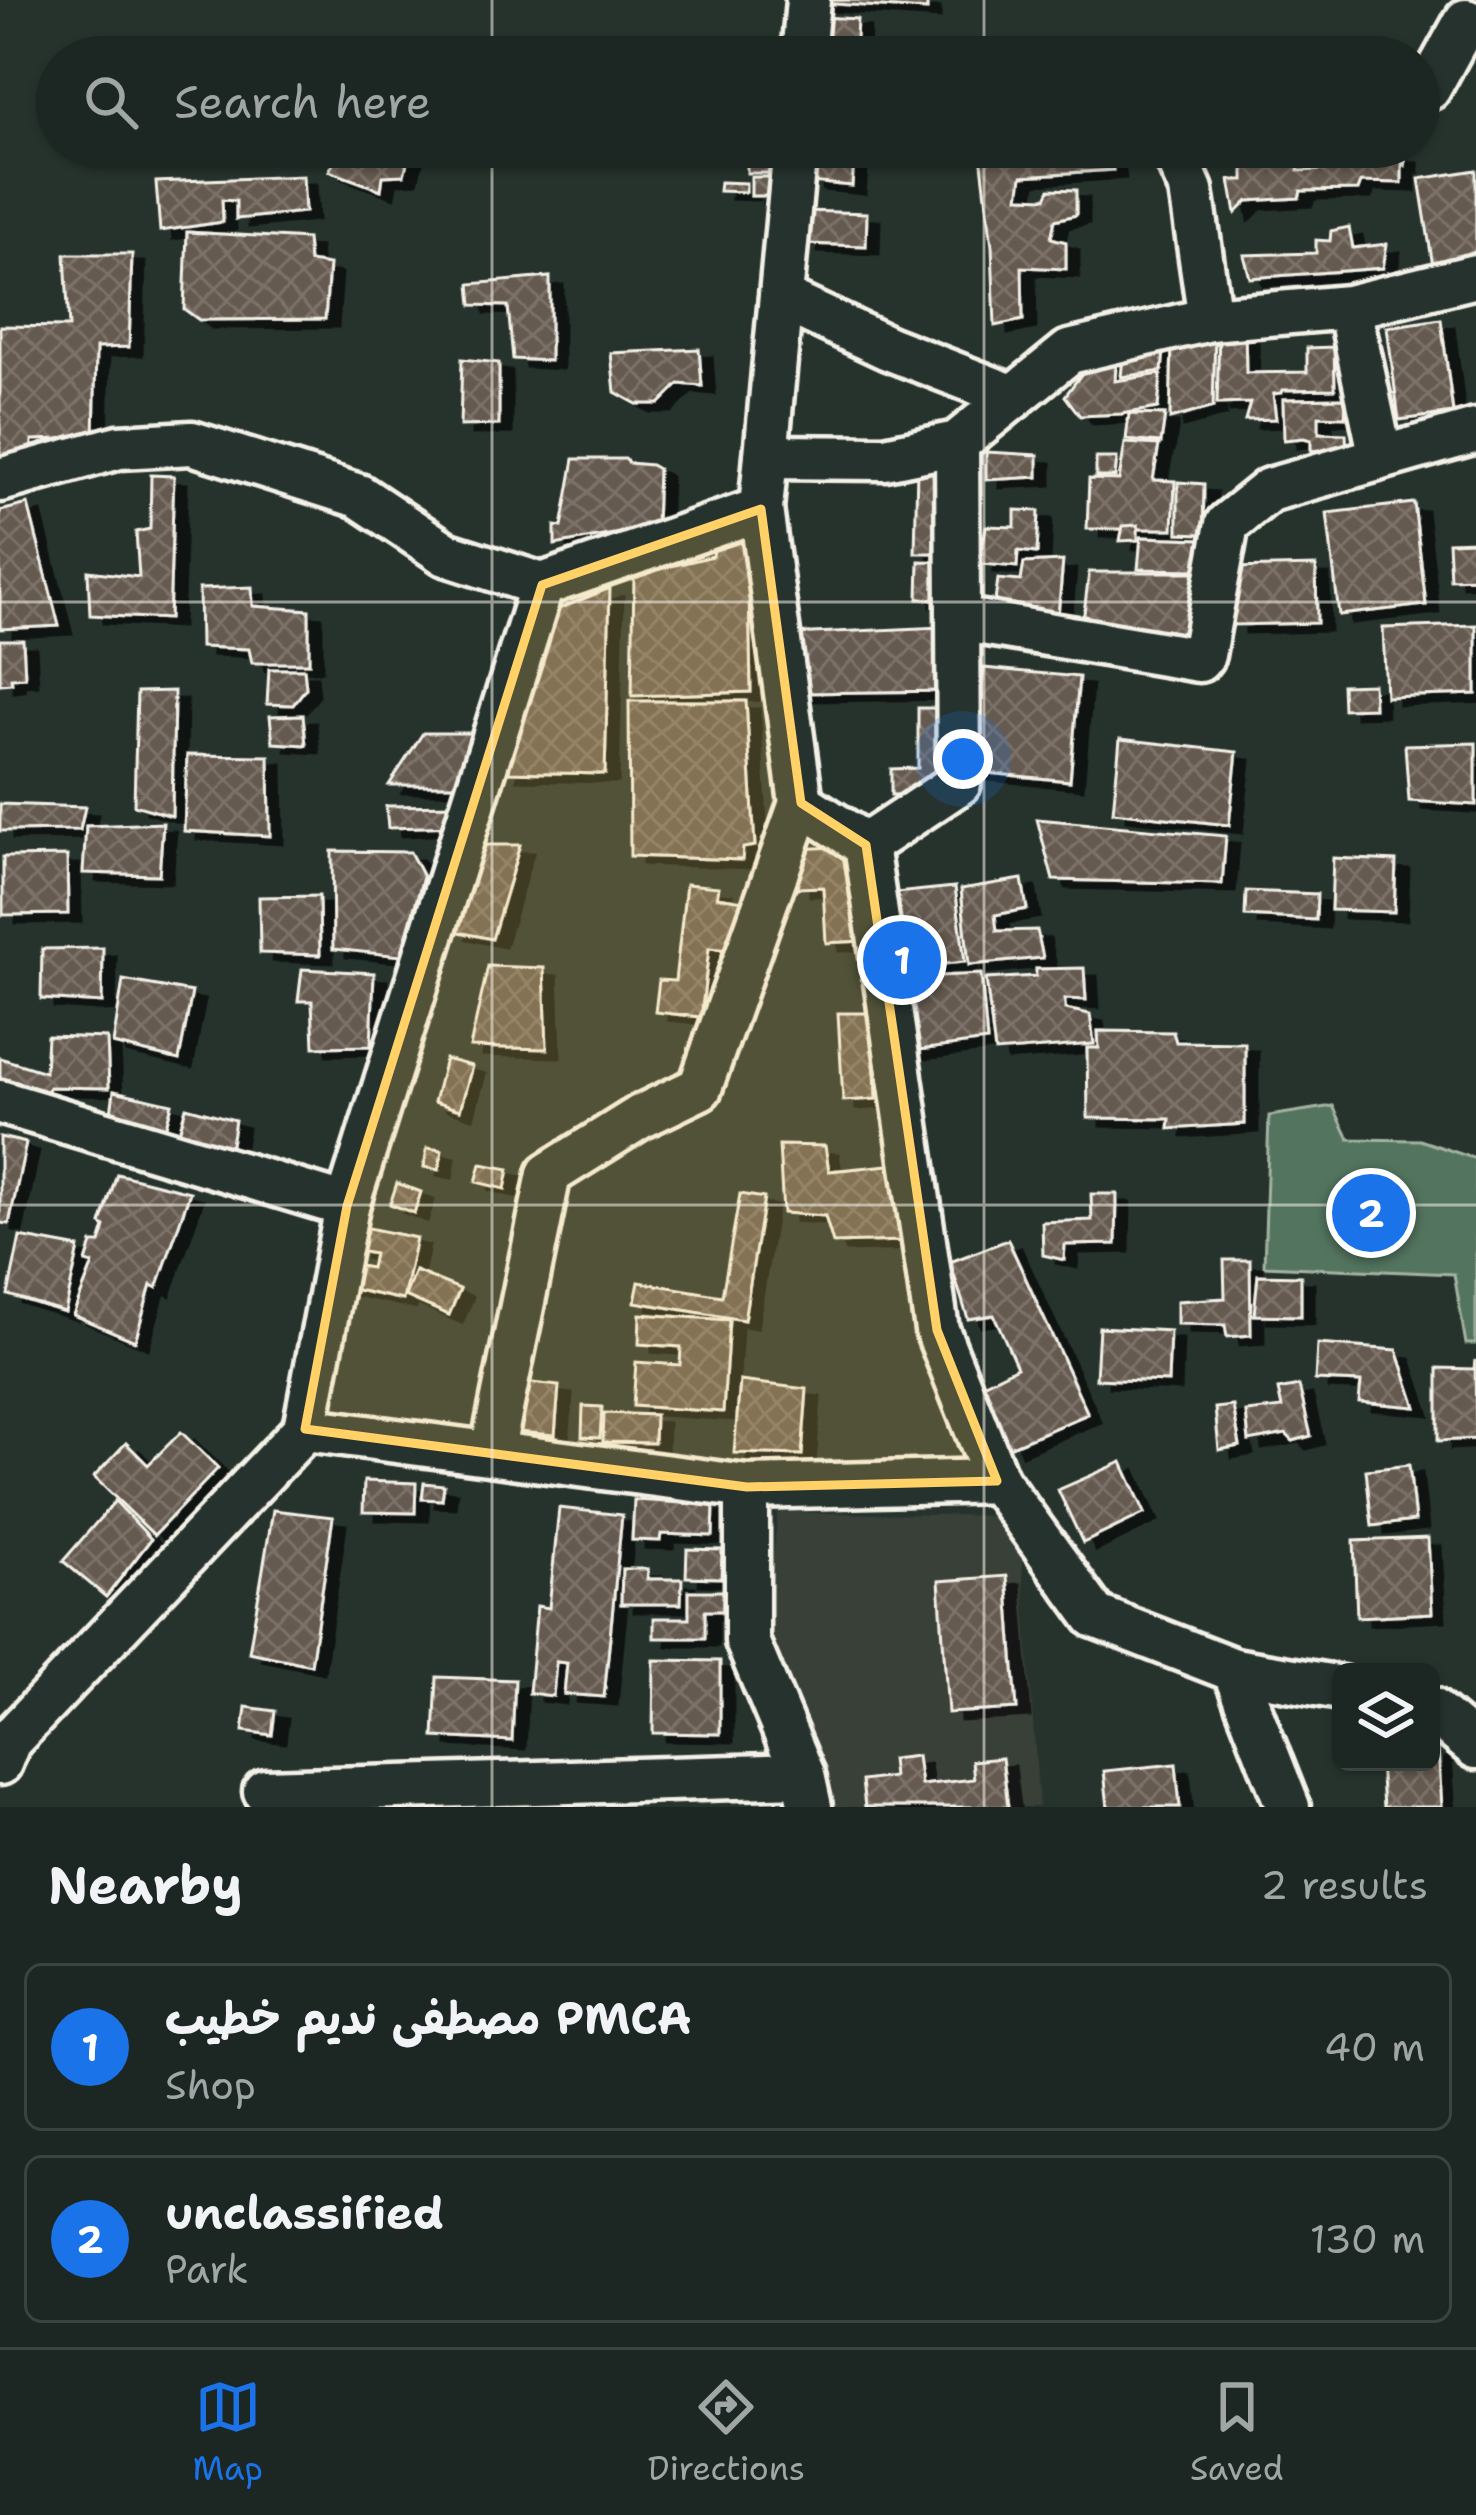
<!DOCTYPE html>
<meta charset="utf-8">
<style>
:root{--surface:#1c2622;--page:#29322f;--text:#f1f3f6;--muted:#a0a5a5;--line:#3a4340;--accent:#1a73e8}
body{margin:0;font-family:"Shantell Sans","Playpen Sans Arabic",sans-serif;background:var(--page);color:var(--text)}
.controls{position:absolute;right:36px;bottom:36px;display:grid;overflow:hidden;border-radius:18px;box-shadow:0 3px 9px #0004}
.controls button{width:108px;height:108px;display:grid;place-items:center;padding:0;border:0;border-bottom:3px solid var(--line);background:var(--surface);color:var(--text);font:60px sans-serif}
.you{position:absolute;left:963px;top:759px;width:42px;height:42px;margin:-30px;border:9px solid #fff;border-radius:50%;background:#1a73e8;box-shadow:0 0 0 18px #1a73e833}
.badge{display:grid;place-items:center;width:78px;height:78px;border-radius:50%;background:var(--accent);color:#fff;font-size:39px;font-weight:700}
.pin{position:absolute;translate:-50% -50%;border:6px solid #fff;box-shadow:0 3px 12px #0006}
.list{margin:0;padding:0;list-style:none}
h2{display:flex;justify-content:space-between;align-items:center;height:156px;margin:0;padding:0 48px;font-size:51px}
h2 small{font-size:39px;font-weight:400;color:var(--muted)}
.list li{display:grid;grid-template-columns:78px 1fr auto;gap:36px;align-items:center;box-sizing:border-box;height:168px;margin:0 24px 24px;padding:0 24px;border:3px solid var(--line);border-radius:18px}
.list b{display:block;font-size:45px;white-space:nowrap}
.list p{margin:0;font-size:39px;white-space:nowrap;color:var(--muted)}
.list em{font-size:39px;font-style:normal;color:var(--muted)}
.icon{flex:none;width:66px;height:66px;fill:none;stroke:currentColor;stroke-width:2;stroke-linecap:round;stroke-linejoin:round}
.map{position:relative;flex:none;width:1476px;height:1807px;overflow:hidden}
.search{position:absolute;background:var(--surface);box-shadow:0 3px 9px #0004;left:36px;right:36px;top:36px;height:132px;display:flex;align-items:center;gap:30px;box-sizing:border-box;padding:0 42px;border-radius:66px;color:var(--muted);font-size:45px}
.sheet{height:540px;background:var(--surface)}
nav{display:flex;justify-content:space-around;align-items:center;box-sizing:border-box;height:168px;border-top:3px solid var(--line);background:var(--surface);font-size:33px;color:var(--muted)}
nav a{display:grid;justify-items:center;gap:6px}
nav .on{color:var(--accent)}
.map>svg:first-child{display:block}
.built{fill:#393f38}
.garden{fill:#53745e;stroke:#a4b2a3;stroke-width:3}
.building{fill:url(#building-cross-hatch);stroke:#f4f1e8;stroke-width:3;filter:url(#shadow)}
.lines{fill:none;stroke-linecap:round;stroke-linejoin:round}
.minor-casing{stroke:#f4f1e8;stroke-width:51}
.minor{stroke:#26332d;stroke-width:42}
.marked{fill:#ffd166;fill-opacity:0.2;stroke:#ffd166;stroke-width:9;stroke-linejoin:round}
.grid{fill:none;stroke:#f4f1e8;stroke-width:3;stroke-opacity:0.55}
</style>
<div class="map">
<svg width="1476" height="1807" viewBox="0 0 1476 1807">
<defs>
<pattern id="building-cross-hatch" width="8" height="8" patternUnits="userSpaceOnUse" patternTransform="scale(3)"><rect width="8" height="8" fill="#655a50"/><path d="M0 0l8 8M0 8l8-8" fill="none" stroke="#7c7269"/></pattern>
<filter id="shadow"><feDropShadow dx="13" dy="8" stdDeviation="0" flood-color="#0009"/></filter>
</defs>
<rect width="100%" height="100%" fill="#26332d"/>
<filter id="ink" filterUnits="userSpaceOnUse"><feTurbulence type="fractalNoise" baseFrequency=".00833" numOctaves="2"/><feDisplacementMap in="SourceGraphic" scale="24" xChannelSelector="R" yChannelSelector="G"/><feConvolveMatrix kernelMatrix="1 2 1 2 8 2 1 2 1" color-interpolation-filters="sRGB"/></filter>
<g filter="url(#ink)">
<polygon class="built" points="778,1512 1001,1516 1020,1534 1039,1807 832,1807 805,1728 764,1633"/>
<polygon class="garden" points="1333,1106 1349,1139 1420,1140 1476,1159 1476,1344 1466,1344 1454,1274 1264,1266 1269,1116"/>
<g class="building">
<polygon points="818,0 927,0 927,10 817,3"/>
<polygon points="821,17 857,19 855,57 818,57"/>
<polygon points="739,46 781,48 780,57 738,57"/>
<polygon points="342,147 411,147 404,175 383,176 381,190 329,171"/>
<rect x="747" y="147" width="32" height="26"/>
<polygon points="813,147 855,147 852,186 810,182"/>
<polygon points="980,147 1109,147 1113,170 1022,176 1019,197 1046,198 1050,189 1076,190 1076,215 1055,220 1051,238 1066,242 1066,269 1022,267 1023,320 995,326 992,246"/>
<polygon points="1373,147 1394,147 1395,155 1405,155 1405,165 1402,163 1402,183 1361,182 1358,190 1301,191 1299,198 1248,201 1236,213 1230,180 1244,180 1244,166 1300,161 1298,171 1349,169 1349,159 1374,157"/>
<polygon points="1476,170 1476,259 1433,266 1419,179"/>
<polygon points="303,176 305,212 236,219 236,201 222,200 223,222 160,231 156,182"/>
<rect x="751" y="177" width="18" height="19"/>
<polygon points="720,182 746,183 746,192 719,191"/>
<polygon points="805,211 867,213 866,246 805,244"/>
<polygon points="1349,227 1353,248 1387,244 1383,268 1250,278 1244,255 1316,253 1316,240 1330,241 1331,231"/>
<polygon points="187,232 307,239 309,262 329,265 325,319 199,320 184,309"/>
<polygon points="65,254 132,254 129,347 96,348 94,438 32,440 31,456 0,460 0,326 69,327"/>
<polygon points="550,277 550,361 513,359 508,306 472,305 470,284"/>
<polygon points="1441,319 1453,413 1399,420 1387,327"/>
<polygon points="1245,329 1246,373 1307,372 1307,348 1334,347 1335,389 1282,390 1281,393 1273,394 1276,419 1245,420 1250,403 1217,404 1219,333"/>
<polygon points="1215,334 1213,407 1170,419 1172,343"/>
<polygon points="1165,341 1162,371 1121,377 1124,348"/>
<polygon points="699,349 702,386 679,384 659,404 637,404 615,392 611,353"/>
<polygon points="1117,350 1115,381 1161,374 1158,408 1121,414 1080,416 1065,396 1097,353"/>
<polygon points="462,359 499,363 499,425 460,426"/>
<polygon points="1346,398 1345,417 1319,416 1319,433 1346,434 1347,457 1319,456 1319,450 1311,451 1311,440 1304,438 1284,440 1283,399"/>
<polygon points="1129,414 1165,415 1161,443 1126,440"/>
<polygon points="1125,443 1159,445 1153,480 1175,481 1173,529 1087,529 1089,479 1119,480"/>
<polygon points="986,452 1038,455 1038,477 986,480"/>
<polygon points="1096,458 1117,458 1115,477 1096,477"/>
<polygon points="574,459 625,459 629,463 651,465 658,469 656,526 555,545 555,526 562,527"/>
<polygon points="917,468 948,469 947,553 915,553"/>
<polygon points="151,475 174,476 169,619 90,615 88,571 139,577 136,532 150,529"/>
<polygon points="1178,482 1204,484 1203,534 1178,533"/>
<polygon points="1414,503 1426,605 1339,615 1327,513"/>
<polygon points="28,504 59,626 0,629 0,511"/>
<polygon points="1015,510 1039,511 1037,553 1018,551 1017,567 980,564 986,526 1015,527"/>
<polygon points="1138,525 1138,540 1120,541 1123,526"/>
<polygon points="1141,537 1201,539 1200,570 1138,569"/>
<polygon points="748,540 751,692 632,696 634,575 713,556 714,550"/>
<polygon points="1476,541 1476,578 1450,579 1448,542"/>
<polygon points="919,561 949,562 948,599 918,599"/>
<polygon points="1063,561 1058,615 994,609 998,579 1021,581 1024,563"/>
<polygon points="1316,566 1317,623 1233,625 1232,568"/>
<polygon points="1089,572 1199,572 1196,656 1081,638"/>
<polygon points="252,587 253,606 309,610 309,663 252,663 249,649 200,647 199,589"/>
<polygon points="610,588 605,774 504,772 546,626 556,610"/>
<polygon points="1476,625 1476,694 1386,697 1383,628"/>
<polygon points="941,627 948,691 799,693 792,634"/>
<polygon points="0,640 23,640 25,677 11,678 12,683 0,684"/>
<polygon points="984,668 1079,677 1070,781 975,772"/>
<polygon points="269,669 304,669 306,688 293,705 267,704"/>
<polygon points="1373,684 1374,708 1343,709 1342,685"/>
<polygon points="174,691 172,816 134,805 137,692"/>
<polygon points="629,701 746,701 755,846 743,848 742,860 630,856"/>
<polygon points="918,708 946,708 947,779 933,794 891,795 891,769 918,768"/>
<polygon points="303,715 306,745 273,743 270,716"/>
<polygon points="423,733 478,733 471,785 389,785"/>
<polygon points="1120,739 1237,752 1229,825 1113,812"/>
<polygon points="1476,743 1476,805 1409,801 1405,745"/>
<polygon points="187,755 269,756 270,836 184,831"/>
<polygon points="0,804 85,807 80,830 0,831"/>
<polygon points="459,805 456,826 388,828 386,806"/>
<polygon points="1037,819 1226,836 1222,884 1053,880"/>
<polygon points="163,823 159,875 83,873 86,826"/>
<polygon points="484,845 520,845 492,939 454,931"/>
<polygon points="858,846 862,941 826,943 823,887 797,888 795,849"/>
<polygon points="332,851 410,852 423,877 401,956 333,949"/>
<polygon points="67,856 68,914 3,915 3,857"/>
<polygon points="1333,858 1396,861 1394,912 1331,910"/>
<polygon points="1022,879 1027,909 995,915 997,931 1037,930 1043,958 969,965 961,889"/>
<polygon points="686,884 719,887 717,897 744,901 738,951 709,948 701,1017 655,1012 659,980 675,981"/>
<polygon points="955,887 965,962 892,969 885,894"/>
<polygon points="1246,891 1317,894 1316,920 1245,916"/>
<polygon points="319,896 320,955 260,953 259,897"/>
<polygon points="103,948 102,1003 41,999 42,949"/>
<polygon points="488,966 544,968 547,1049 470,1047"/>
<polygon points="1084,968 1086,1000 1065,999 1065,1009 1090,1014 1094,1044 995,1052 986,979 1036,976 1036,969"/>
<polygon points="302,969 374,973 371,1046 314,1047 312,1001 298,1001"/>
<polygon points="981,974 987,1041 904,1052 896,978"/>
<polygon points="123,980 192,992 179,1060 113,1044"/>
<polygon points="838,1013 873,1013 876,1099 843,1101"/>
<polygon points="1098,1031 1173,1032 1176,1042 1245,1043 1245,1124 1169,1129 1170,1119 1088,1118 1087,1048 1099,1048"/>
<polygon points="47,1036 107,1038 109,1088 49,1087 44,1102 0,1086 0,1058 45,1072"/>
<polygon points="445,1059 472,1066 460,1110 434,1102"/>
<polygon points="114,1091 172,1104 163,1136 110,1120"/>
<polygon points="186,1107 235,1120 230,1150 178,1136"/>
<polygon points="0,1137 26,1143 9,1224 0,1223"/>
<polygon points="779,1145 825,1146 829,1171 899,1164 904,1241 833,1243 825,1216 783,1213"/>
<polygon points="427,1148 442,1150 439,1170 424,1167"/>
<polygon points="481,1164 509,1169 505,1189 476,1182"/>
<polygon points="117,1174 190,1192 157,1288 151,1285 135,1341 73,1315 93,1264 86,1262 92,1243 100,1243 105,1227 101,1224"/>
<polygon points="397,1183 421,1192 414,1213 390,1204"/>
<polygon points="740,1194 764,1198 744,1320 635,1302 639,1282 722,1296"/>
<polygon points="1091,1194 1117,1194 1116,1244 1065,1245 1064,1260 1043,1255 1042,1222 1092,1220"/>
<polygon points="359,1226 416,1238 403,1300 343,1287 348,1264 371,1268 374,1254 353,1250"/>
<polygon points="20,1237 79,1248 65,1312 8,1295"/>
<polygon points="1008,1240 1088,1414 1009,1447 983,1384 1017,1367 994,1315 968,1319 950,1262"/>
<polygon points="1224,1260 1250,1260 1251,1335 1227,1337 1225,1325 1177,1324 1177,1301 1225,1298"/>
<polygon points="415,1271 460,1289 449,1315 405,1296"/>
<polygon points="1258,1275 1301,1276 1301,1316 1254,1315"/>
<polygon points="640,1314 729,1320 723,1412 633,1406 636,1362 680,1365 681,1347 639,1344"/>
<polygon points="1099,1327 1170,1331 1168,1382 1096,1379"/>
<polygon points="1317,1344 1397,1350 1416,1407 1359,1402 1361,1382 1315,1380"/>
<polygon points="1475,1360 1476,1439 1438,1441 1438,1368 1474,1369"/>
<polygon points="740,1381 807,1389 802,1455 734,1453"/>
<polygon points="523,1382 559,1386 555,1435 505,1431"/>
<polygon points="1299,1386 1311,1436 1293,1441 1286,1434 1249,1441 1246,1412 1282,1408 1278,1390"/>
<polygon points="583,1406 602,1407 600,1438 582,1437"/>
<polygon points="1233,1406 1240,1446 1219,1450 1215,1408"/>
<polygon points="604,1413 655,1415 654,1443 603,1442"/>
<polygon points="181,1432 218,1468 154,1535 94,1477 126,1443 148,1465"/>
<polygon points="1122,1462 1145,1513 1083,1543 1058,1490"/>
<polygon points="1409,1465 1415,1521 1372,1526 1366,1470"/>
<polygon points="364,1481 416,1483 415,1513 363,1512"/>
<polygon points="424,1483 444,1485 442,1500 422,1499"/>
<polygon points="634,1500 714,1505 713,1536 661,1534 660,1541 632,1540"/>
<polygon points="115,1501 151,1539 106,1597 63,1561"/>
<polygon points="559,1508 622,1515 604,1697 564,1694 567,1663 556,1662 553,1696 529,1693 537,1606 549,1608"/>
<polygon points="273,1510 333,1517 311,1665 249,1652"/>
<polygon points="1428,1538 1432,1613 1357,1617 1354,1541"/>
<polygon points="687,1549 722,1550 721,1578 686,1577"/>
<polygon points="622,1569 648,1569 647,1579 682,1579 681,1604 621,1604"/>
<polygon points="1007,1576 1017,1709 948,1713 939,1581"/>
<polygon points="689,1591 723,1591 723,1611 705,1611 705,1638 654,1638 654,1618 689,1618"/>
<polygon points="654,1660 720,1661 720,1734 653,1733"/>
<polygon points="437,1677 515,1680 512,1741 434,1737"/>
<polygon points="246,1707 275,1711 272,1735 243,1731"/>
<polygon points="1438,1749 1442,1807 1383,1807 1380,1762 1431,1762 1431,1750"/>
<polygon points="917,1756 921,1785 974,1779 972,1761 1002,1758 1008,1807 865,1807 862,1781 893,1777 891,1759"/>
<polygon points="1176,1764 1180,1807 1108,1807 1104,1771"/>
</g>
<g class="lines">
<g class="minor-casing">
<g id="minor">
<polyline points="803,57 808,0"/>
<polyline points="1419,89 1429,88 1466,21"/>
<polyline points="795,147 761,509 801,803 866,845 937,1330 997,1481"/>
<polyline points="1172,147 1191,190 1210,319"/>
<polyline points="781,298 888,348 1014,397"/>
<polyline points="1349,307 1381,458"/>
<polyline points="766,457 885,458 957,443 1069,352 1210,319 1349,307 1476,276"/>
<polyline points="0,480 119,447 192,443 359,496 446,554 542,585"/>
<polyline points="959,619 1199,660 1203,655 1227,524 1269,490 1476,431"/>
<polyline points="866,845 959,783 957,443"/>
<polyline points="0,1102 347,1206"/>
<polyline points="305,1429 747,1487 997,1481 1095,1616 1234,1670 1341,1688"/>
<polyline points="492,1453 549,1174 640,1117 700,1088 801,803"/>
<polyline points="747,1487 747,1641 803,1775 810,1807"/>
<polyline points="1234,1670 1288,1807"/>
<polyline points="1431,1709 1476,1747"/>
<polyline points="0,1763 9,1741 305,1429 347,1206 542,585 761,509"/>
<polyline points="265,1791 803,1775"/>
</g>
</g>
<use href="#minor" class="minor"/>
</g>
</g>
<path class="marked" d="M761,509L801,803L866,845L937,1330L997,1481L747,1487L305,1429L347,1206L542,585Z"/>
<path class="grid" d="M492,0V57M984,0V57M492,147V1807M984,147V1807M0,602H1476M0,1205H1476"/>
</svg>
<div class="controls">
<button><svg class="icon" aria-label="layers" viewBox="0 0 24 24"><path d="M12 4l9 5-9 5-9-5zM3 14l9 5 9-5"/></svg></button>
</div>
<div class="you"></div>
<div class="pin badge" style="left:902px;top:960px">1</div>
<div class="pin badge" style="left:1371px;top:1213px">2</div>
<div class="search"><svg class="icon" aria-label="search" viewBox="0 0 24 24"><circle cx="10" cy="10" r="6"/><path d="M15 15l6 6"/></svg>Search here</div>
</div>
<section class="sheet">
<h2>Nearby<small>2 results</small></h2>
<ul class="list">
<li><span class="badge">1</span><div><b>مصطفى نديم خطيب PMCA</b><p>Shop</p></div><em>40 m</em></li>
<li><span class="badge">2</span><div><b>unclassified</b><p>Park</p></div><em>130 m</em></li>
</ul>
</section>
<nav>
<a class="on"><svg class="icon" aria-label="map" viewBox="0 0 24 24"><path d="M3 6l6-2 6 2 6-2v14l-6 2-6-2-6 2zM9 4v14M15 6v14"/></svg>Map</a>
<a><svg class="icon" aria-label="directions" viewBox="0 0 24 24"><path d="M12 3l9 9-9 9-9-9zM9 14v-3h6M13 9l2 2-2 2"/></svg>Directions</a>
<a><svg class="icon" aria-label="saved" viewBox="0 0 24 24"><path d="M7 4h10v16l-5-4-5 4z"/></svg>Saved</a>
</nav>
